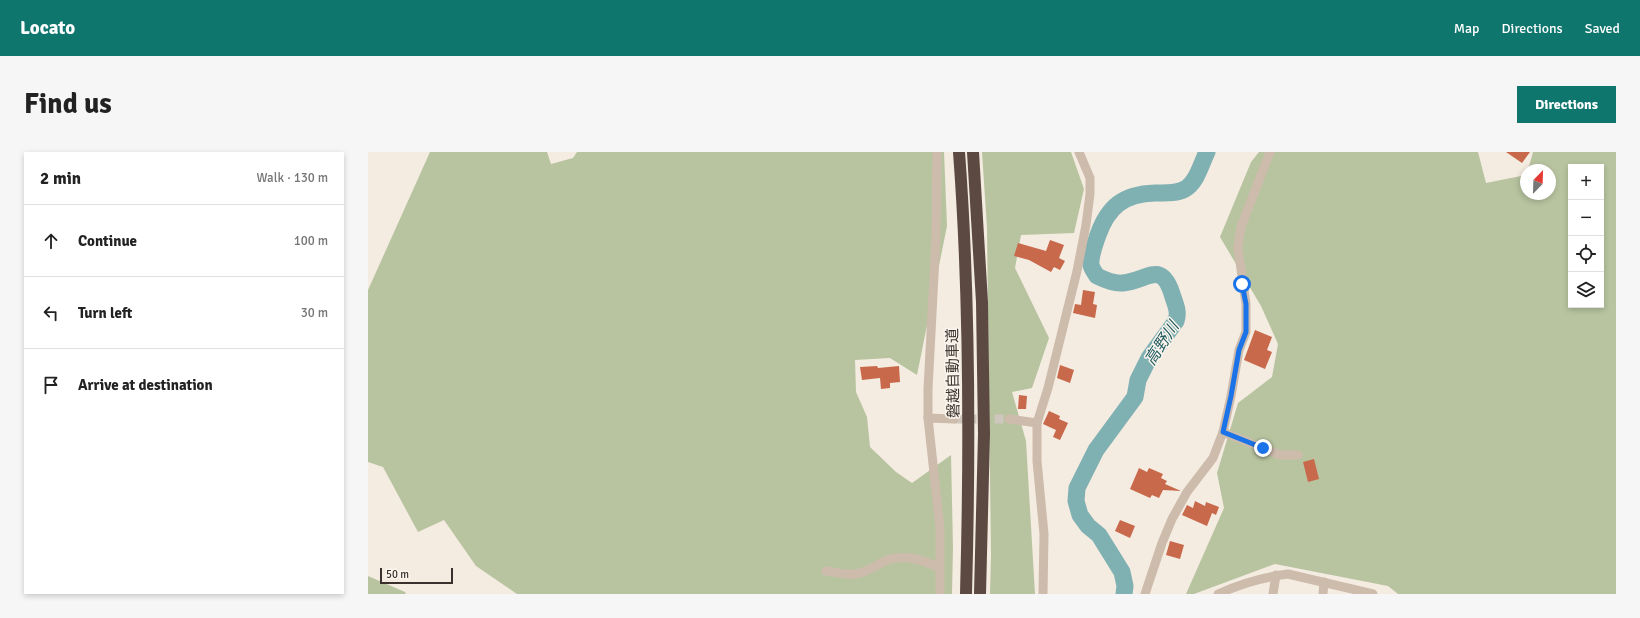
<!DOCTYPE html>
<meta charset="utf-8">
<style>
:root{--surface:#fff;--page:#f6f6f6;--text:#222;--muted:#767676;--line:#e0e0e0;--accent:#0f766e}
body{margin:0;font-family:Signika,"Noto Sans JP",sans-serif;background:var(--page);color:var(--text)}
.controls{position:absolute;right:12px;top:12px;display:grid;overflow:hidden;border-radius:0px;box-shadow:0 2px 6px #0003}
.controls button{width:36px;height:36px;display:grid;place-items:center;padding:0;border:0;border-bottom:1px solid var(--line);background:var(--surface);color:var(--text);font:20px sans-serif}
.compass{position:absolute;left:1152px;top:12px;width:36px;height:36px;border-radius:50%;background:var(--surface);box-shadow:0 2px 6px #0003;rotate:23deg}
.scale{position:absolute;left:12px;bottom:10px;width:73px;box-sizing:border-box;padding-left:4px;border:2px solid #3b302b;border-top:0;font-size:11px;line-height:14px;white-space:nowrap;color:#3b302b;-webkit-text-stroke:3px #fbf5ee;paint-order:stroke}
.stop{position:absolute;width:12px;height:12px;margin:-9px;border:3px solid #1a73e8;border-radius:50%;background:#fff}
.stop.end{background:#1a73e8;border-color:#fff;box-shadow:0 1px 4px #0008}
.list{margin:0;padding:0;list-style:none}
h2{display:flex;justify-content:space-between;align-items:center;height:52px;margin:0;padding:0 16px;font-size:17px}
h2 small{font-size:13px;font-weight:400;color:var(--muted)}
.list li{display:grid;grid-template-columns:26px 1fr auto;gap:12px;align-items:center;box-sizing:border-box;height:72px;padding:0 16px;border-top:1px solid var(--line)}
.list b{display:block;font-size:15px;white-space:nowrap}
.list em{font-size:13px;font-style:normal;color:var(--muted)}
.icon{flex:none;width:22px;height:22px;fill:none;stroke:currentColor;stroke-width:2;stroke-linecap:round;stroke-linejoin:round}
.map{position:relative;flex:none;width:1248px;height:442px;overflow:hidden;border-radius:0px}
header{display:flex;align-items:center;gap:24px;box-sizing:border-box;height:56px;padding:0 20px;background:var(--accent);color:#fff}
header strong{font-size:19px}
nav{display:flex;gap:22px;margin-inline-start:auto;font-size:14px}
.intro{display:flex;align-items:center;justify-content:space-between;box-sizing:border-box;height:96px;padding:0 24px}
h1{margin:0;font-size:28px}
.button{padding:10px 18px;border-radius:0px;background:var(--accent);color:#fff;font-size:14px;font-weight:700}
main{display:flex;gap:24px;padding:0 24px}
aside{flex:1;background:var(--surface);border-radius:0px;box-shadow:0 2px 6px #0003}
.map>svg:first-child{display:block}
.green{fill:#b8c4a0;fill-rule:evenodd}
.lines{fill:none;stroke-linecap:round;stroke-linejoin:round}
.river{stroke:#7fb0b2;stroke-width:17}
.building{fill:#c8694b}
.minor-tunnel{stroke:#cfc6bd;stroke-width:9;stroke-dasharray:9 4.5;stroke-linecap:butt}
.minor{stroke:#cdbbac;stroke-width:9}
.motorway{stroke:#5c4a42;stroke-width:12}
.route{stroke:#1a73e8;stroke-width:5}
.labels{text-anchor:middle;stroke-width:3;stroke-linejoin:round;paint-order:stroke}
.street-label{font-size:15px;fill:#3b302b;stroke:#fbf5ee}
.water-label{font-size:16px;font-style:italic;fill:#1f5a5e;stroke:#fbf5ee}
</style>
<header>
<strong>Locato</strong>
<nav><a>Map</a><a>Directions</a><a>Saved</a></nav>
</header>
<div class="intro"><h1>Find us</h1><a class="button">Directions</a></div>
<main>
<aside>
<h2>2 min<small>Walk · 130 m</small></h2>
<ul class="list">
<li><svg class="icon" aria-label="ahead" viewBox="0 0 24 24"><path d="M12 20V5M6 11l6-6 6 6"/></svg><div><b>Continue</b></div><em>100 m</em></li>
<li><svg class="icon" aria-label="left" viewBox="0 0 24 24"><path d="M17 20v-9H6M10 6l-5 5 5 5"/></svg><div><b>Turn left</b></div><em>30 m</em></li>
<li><svg class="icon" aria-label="arrive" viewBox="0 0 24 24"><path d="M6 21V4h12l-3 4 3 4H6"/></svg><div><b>Arrive at destination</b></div></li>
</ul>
</aside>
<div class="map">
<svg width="1248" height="442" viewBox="0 0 1248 442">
<rect width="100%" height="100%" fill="#f4ebe1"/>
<g class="green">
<polygon points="62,0 179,0 183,12 205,6 209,0 576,0 579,74 549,223 522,206 487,208 488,240 499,265 502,295 528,320 544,331 583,303 585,395 584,442 149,442 108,414 76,368 50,380 15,315 0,310 0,138"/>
<polygon points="614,0 703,0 716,37 706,81 653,83 647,116 681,186 664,236 644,240 658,289 667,442 622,442 623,403 619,76"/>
<path d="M891,0H1110L1118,31L1158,23V42H1182V18H1160L1165,0H1248V442H1030L1020,434L907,412L826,442H818L856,356L849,321L870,251L904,225L910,192L893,154L852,85L883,10ZM1203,15H1233V153H1203Z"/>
<polygon points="0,424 37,440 38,442 0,442"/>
</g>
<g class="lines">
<path class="river" d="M756,442L757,434L754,420L731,383L720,374L712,363L708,349L709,336L728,298L767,245L770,228L781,206L808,169C811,160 808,154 805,145C794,107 781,128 755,131C746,132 737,128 729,124C727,121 724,117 723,113C722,104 727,92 730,83C740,55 755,42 787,41C797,41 808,42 817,37C829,30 833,12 839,0"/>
</g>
<g class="building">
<polygon points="1138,0 1162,0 1154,11"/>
<polygon points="682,88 696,93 691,106 697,109 692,118 686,115 683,120 661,108 646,104 650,91 678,99"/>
<polygon points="715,138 727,140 725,152 729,153 727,166 705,161 707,152 713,153"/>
<polygon points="887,178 904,185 899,198 904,200 897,217 876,208"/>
<polygon points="692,213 706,218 702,231 689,226"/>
<polygon points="509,214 510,216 531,214 532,230 522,231 522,236 513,237 512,226 494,228 492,215"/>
<polygon points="651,243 659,244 658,257 650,257"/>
<polygon points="681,259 692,264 691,267 700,271 692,288 685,285 688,278 675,272"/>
<polygon points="946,307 951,327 940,330 935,310"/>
<polygon points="771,316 779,320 781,316 795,322 793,326 799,329 797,332 813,339 795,338 791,346 784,343 782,346 762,337"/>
<polygon points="827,349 837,354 838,350 851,355 848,363 844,361 839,374 814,363 819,353 825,356"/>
<polygon points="752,368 767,374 762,386 747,379"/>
<polygon points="802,389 816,393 812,407 798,403"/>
</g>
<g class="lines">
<polyline class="minor-tunnel" points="586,267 641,267"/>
<g class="minor">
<polyline points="560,266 560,237 568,86 569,0"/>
<polyline points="641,267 669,271"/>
<polyline points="855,280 912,303 930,303"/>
<path d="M458,419C467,420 477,423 486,422C497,422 508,413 517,409C534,401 556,408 571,416"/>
<polyline points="572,442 572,376 560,266 586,267"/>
<polyline points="675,442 676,382 669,309 669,271 680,236 709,119 718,73 722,42 722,26 711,0"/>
<polyline points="777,442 794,391 804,367 819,340 845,306 855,280 863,244 871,198 878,180 878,152 870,96 873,75 902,0"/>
<path d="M850,442C872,432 896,425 920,422L1005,442"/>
<polyline points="905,442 908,423"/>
<polyline points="955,442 956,430"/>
</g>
<g class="motorway">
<path d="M591,0C602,147 602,294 598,442"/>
<polyline points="605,0 614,150 616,282 612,442"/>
</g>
</g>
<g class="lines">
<polyline class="route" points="874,132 878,152 878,180 871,198 863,244 855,280 895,296"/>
</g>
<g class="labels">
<g class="street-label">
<text transform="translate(585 221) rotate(-91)" y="5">磐越自動車道</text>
</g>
<g class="water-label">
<text transform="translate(793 191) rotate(-57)" y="6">高野川</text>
</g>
</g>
</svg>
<div class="controls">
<button>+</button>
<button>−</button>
<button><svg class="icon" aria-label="locate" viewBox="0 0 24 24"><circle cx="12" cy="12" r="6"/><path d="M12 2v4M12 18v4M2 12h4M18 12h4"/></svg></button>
<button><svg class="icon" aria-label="layers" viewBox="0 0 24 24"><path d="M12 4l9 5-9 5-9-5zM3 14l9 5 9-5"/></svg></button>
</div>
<svg class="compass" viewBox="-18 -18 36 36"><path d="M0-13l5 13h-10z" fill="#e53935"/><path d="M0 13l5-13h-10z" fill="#767676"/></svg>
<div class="scale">50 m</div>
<div class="stop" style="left:874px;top:132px"></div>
<div class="stop end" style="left:895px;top:296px"></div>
</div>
</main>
